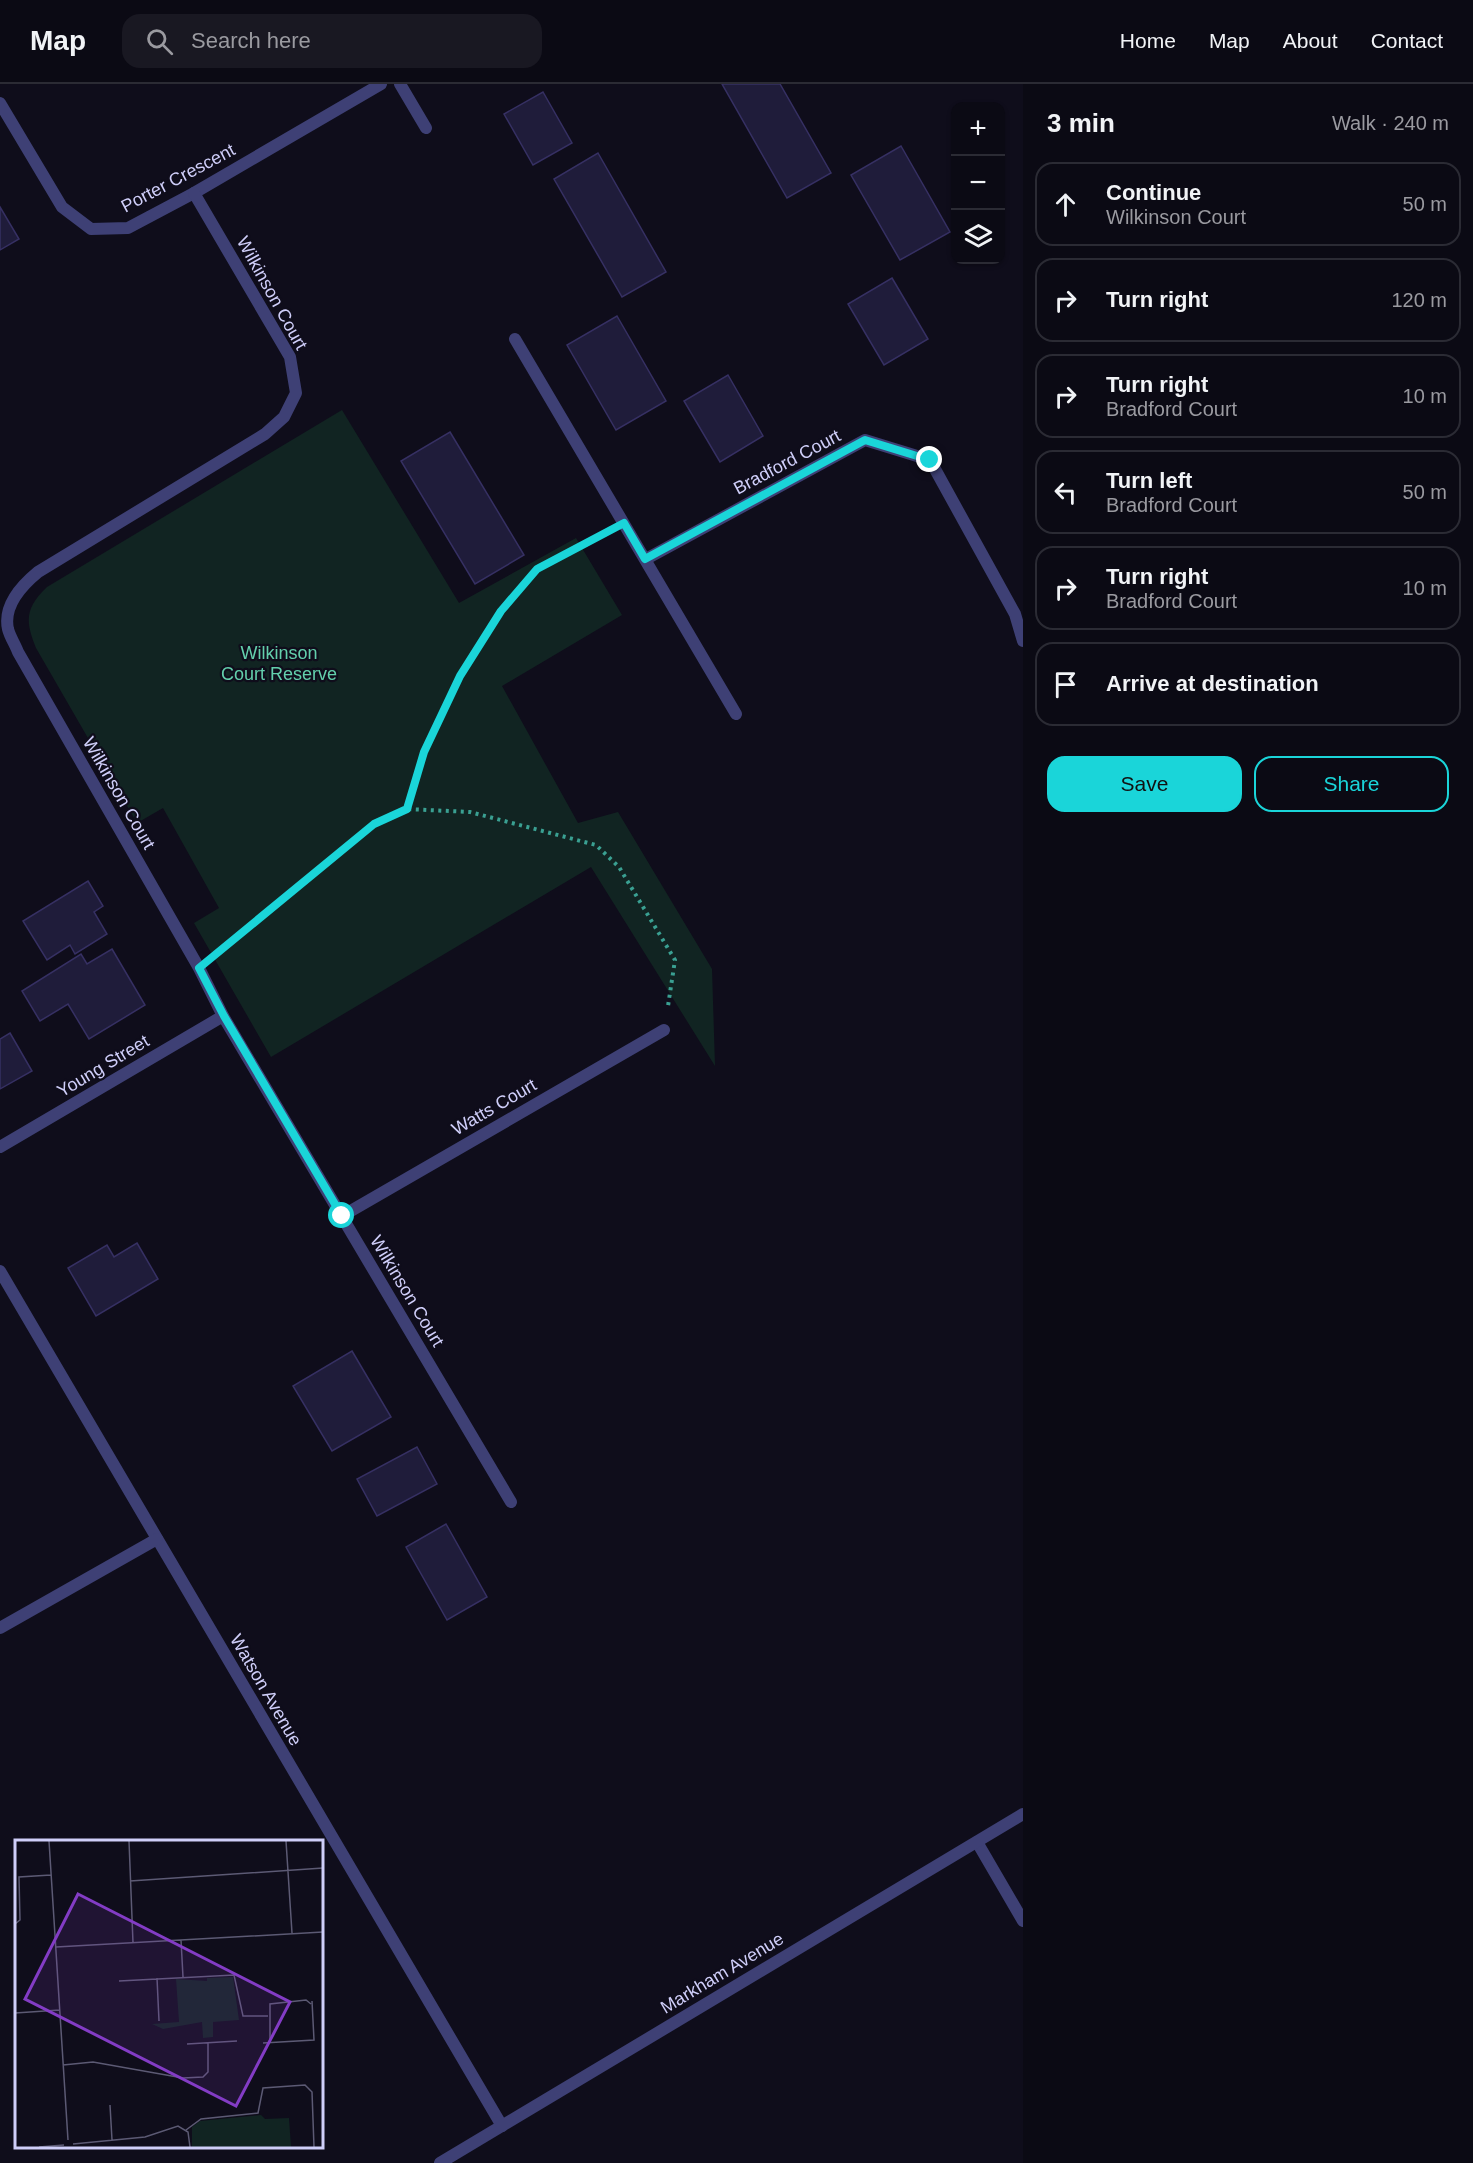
<!DOCTYPE html>
<meta charset="utf-8">
<style>
:root{--surface:#0b0a14;--page:#191822;--text:#f1f3f6;--muted:#9a9aa0;--line:#2b2b34;--accent:#1ad5d9}
body{margin:0;font-family:Helvetica,sans-serif;background:var(--page);color:var(--text)}
.controls{position:absolute;right:18px;top:18px;display:grid;overflow:hidden;border-radius:12px;box-shadow:0 2px 4px #0004}
.controls button{width:54px;height:54px;display:grid;place-items:center;padding:0;border:0;border-bottom:2px solid var(--line);background:var(--surface);color:var(--text);font:30px sans-serif}
.stop{position:absolute;width:18px;height:18px;margin:-14px;border:4px solid #1ad5d9;border-radius:50%;background:#fff}
.stop.end{background:#1ad5d9;border-color:#fff;box-shadow:0 2px 6px #0008}
.list{margin:0;padding:0;list-style:none}
h2{display:flex;justify-content:space-between;align-items:center;height:78px;margin:0;padding:0 24px;font-size:26px}
h2 small{font-size:20px;font-weight:400;color:var(--muted)}
.list li{display:grid;grid-template-columns:39px 1fr auto;gap:18px;align-items:center;box-sizing:border-box;height:84px;margin:0 12px 12px;padding:0 12px;border:2px solid var(--line);border-radius:18px}
.list b{display:block;font-size:22px;white-space:nowrap}
.list p{margin:0;font-size:20px;white-space:nowrap;color:var(--muted)}
.list em{font-size:20px;font-style:normal;color:var(--muted)}
.actions{display:flex;gap:12px;padding:18px 24px}
.actions a{flex:1;padding:14px 0;border:2px solid var(--accent);border-radius:18px;text-align:center;font-size:21px;color:var(--accent)}
.actions .main{background:var(--accent);color:#111}
.icon{flex:none;width:33px;height:33px;fill:none;stroke:currentColor;stroke-width:2;stroke-linecap:round;stroke-linejoin:round}
.map{position:relative;flex:none;width:1023px;height:2079px;overflow:hidden}
header{display:flex;align-items:center;gap:36px;box-sizing:border-box;height:84px;padding:0 30px;background:var(--surface);border-bottom:2px solid var(--line)}
header strong{font-size:28px}
nav{display:flex;gap:33px;margin-inline-start:auto;font-size:21px}
.search{width:420px;height:54px;background:var(--page);display:flex;align-items:center;gap:15px;box-sizing:border-box;padding:0 21px;border-radius:18px;color:var(--muted);font-size:22px}
main{display:flex}
aside{flex:1;background:var(--surface)}
.map>svg:first-child{display:block}
.green{fill:#112422}
.building{fill:#1f1c3a;stroke:#363063;stroke-width:1.5}
.lines{fill:none;stroke-linecap:round;stroke-linejoin:round}
.path{stroke:#3aa092;stroke-width:4;stroke-dasharray:3 4.5;stroke-linecap:butt}
.street{stroke:#3e4075;stroke-width:12}
.route{stroke:#1ad5d9;stroke-width:8}
.labels{text-anchor:middle;stroke-width:4.5;stroke-linejoin:round;paint-order:stroke}
.street-label{font-size:18px;fill:#cfcef9;stroke:#0f0d1b}
.park-label{font-size:18px;fill:#63cfac;stroke:#0f0d1b}
.inset-road{fill:none;stroke:#5c5a74;stroke-width:1.5}
.view{fill:#833cc5;fill-opacity:0.15;stroke:#833cc5;stroke-width:3}
.inset-edge{fill:none;stroke:#cfcef9;stroke-width:3}
</style>
<header>
<strong>Map</strong>
<div class="search"><svg class="icon" aria-label="search" viewBox="0 0 24 24"><circle cx="10" cy="10" r="6"/><path d="M15 15l6 6"/></svg>Search here</div>
<nav><a>Home</a><a>Map</a><a>About</a><a>Contact</a></nav>
</header>
<main>
<div class="map">
<svg width="1023" height="2079" viewBox="0 0 1023 2079">
<rect width="100%" height="100%" fill="#0f0d1b"/>
<path class="green" d="M342,326L459,519L576,454L622,531L502,602L578,739L618,728L712,885L715,982L591,783L271,973L194,839L219,824L163,724L137,739L36,564C25,537 25,524 47,503Z"/>
<g class="building">
<polygon points="722,0 780,0 831,89 787,114"/>
<polygon points="543,8 572,59 533,81 504,30"/>
<polygon points="901,62 950,148 900,176 851,91"/>
<polygon points="598,69 666,188 622,213 554,95"/>
<polygon points="0,123 19,155 0,166"/>
<polygon points="892,194 928,255 884,281 848,220"/>
<polygon points="617,232 666,317 616,346 567,261"/>
<polygon points="728,291 763,352 720,378 684,317"/>
<polygon points="450,348 524,471 475,500 401,377"/>
<polygon points="88,797 103,822 94,828 107,850 75,870 70,861 47,876 23,837"/>
<polygon points="112,865 145,921 89,955 68,920 40,937 22,907 81,870 87,880"/>
<polygon points="10,949 32,987 0,1005 0,955"/>
<polygon points="137,1159 158,1195 96,1232 68,1184 107,1161 114,1173"/>
<polygon points="352,1267 391,1333 332,1367 293,1302"/>
<polygon points="417,1363 437,1400 377,1432 357,1395"/>
<polygon points="446,1440 487,1513 447,1536 406,1463"/>
</g>
<g class="lines">
<g class="path">
<polyline points="407,725 424,668 460,592 501,527 537,485 603,450"/>
<polyline points="218,869 374,740 407,725 470,728 596,761 619,783 675,876 668,922"/>
</g>
<g class="street">
<polyline points="400,0 426,44"/>
<polyline points="0,19 62,123 91,145 128,144 194,109 381,0"/>
<path d="M194,109L290,273L296,309L284,333L265,350L38,488C21,502 3,522 8,545C10,553 15,560 18,568L199,884L223,932L511,1418"/>
<polyline points="515,255 736,630"/>
<polyline points="646,475 865,356 930,376 1015,530 1023,557"/>
<polyline points="0,1063 223,932"/>
<polyline points="342,1132 664,946"/>
<polyline points="0,1187 502,2042"/>
<polyline points="0,1544 157,1455"/>
<polyline points="977,1758 1023,1837"/>
<polyline points="440,2079 1023,1730"/>
</g>
</g>
<g class="lines">
<polyline class="route" points="342,1132 224,932 199,884 374,740 407,725 424,668 460,592 501,527 537,485 624,439 645,475 865,356 930,376"/>
</g>
<g class="labels">
<g class="street-label">
<text transform="translate(178 94) rotate(-28)" y="6">Porter Crescent</text>
<text transform="translate(272 209) rotate(61)" y="6">Wilkinson Court</text>
<text transform="translate(787 378) rotate(-28)" y="6">Bradford Court</text>
<text transform="translate(119 709) rotate(60)" y="6">Wilkinson Court</text>
<text transform="translate(103 982) rotate(-31)" y="6">Young Street</text>
<text transform="translate(494 1023) rotate(-30)" y="6">Watts Court</text>
<text transform="translate(407 1207) rotate(59)" y="6">Wilkinson Court</text>
<text transform="translate(266 1606) rotate(60)" y="6">Watson Avenue</text>
<text transform="translate(722 1889) rotate(-31)" y="6">Markham Avenue</text>
</g>
<g class="park-label">
<text x="279" y="575">Wilkinson<tspan x="279" dy="21">Court Reserve</tspan></text>
</g>
</g>
<g transform="translate(15 1756)">
<rect width="308" height="308" fill="#0f0d1b"/>
<path d="M218,137L224,180L198,182V197L188,198L187,182L148,189L137,184L164,182L161,139L192,141V138ZM246,275L250,279L274,278L276,307H177V287L185,281Z" fill="#112422"/>
<path class="inset-road" d="M34,1L53,300M114,1L118,103M271,1L277,93M115,41L308,28M0,84L5,80L4,37L36,35M166,100L168,137M41,107L308,92M142,138L144,181M104,141L219,135L228,176H253M0,173L45,170M248,203L299,200L297,161M255,203V164L291,160L296,164M172,204L222,201M48,225L78,222L168,238L188,237L193,232V203M95,265L97,300M171,290L186,279L243,273L248,248L290,245L297,252L299,307M58,304L130,297L163,286L173,292L175,307M24,307L49,305"/>
<path class="view" d="M63,54L275,162L221,266L10,159Z"/>
<rect width="308" height="308" class="inset-edge"/>
</g>
</svg>
<div class="controls">
<button>+</button>
<button>−</button>
<button><svg class="icon" aria-label="layers" viewBox="0 0 24 24"><path d="M12 4l9 5-9 5-9-5zM3 14l9 5 9-5"/></svg></button>
</div>
<div class="stop" style="left:342px;top:1132px"></div>
<div class="stop end" style="left:930px;top:376px"></div>
</div>
<aside>
<h2>3 min<small>Walk · 240 m</small></h2>
<ul class="list">
<li><svg class="icon" aria-label="ahead" viewBox="0 0 24 24"><path d="M12 20V5M6 11l6-6 6 6"/></svg><div><b>Continue</b><p>Wilkinson Court</p></div><em>50 m</em></li>
<li><svg class="icon" aria-label="right" viewBox="0 0 24 24"><path d="M7 20v-9h11M14 6l5 5-5 5"/></svg><div><b>Turn right</b></div><em>120 m</em></li>
<li><svg class="icon" aria-label="right" viewBox="0 0 24 24"><path d="M7 20v-9h11M14 6l5 5-5 5"/></svg><div><b>Turn right</b><p>Bradford Court</p></div><em>10 m</em></li>
<li><svg class="icon" aria-label="left" viewBox="0 0 24 24"><path d="M17 20v-9H6M10 6l-5 5 5 5"/></svg><div><b>Turn left</b><p>Bradford Court</p></div><em>50 m</em></li>
<li><svg class="icon" aria-label="right" viewBox="0 0 24 24"><path d="M7 20v-9h11M14 6l5 5-5 5"/></svg><div><b>Turn right</b><p>Bradford Court</p></div><em>10 m</em></li>
<li><svg class="icon" aria-label="arrive" viewBox="0 0 24 24"><path d="M6 21V4h12l-3 4 3 4H6"/></svg><div><b>Arrive at destination</b></div></li>
</ul>
<div class="actions"><a class="main">Save</a><a>Share</a></div>
</aside>
</main>
